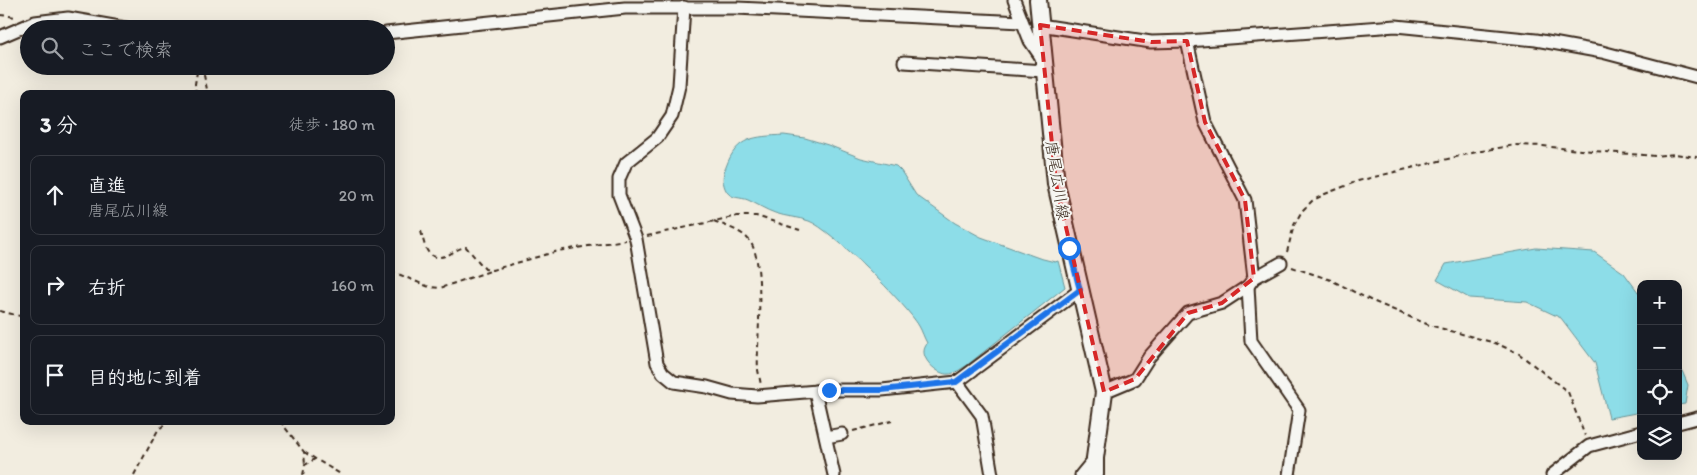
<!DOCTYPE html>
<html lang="ja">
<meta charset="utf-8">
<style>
:root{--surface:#171b24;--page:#20242c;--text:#f1f3f6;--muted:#9ea1a6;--line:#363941}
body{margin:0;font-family:Itim,"Klee One",sans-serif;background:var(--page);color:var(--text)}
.controls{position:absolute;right:15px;bottom:15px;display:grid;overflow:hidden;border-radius:10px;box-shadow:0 5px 20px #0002}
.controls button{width:45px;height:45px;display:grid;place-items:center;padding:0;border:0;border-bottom:1px solid var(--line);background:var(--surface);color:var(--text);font:25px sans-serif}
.stop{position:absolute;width:15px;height:15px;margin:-11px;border:4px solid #1a73e8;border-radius:50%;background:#fff}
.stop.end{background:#1a73e8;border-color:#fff;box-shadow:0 1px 5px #0008}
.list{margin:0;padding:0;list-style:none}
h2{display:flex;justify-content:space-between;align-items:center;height:65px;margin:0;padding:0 20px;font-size:21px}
h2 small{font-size:16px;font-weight:400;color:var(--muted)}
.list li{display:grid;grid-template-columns:32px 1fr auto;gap:15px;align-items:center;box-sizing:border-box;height:80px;margin:0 10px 10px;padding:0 10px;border:1px solid var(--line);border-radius:10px}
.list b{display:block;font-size:19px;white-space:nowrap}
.list p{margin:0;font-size:16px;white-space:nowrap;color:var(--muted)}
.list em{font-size:16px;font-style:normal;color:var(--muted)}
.icon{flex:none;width:28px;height:28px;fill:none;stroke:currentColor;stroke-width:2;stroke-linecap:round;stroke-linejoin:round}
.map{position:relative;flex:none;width:1697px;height:475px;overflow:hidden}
.search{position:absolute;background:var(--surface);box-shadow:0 5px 20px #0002;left:20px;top:20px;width:375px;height:55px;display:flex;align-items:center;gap:12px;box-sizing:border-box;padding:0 18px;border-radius:28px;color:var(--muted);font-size:19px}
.panel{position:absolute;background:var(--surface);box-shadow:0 5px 20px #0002;left:20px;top:90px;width:375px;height:335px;border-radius:10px}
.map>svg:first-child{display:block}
.water{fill:#8ddde8;stroke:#6c9597}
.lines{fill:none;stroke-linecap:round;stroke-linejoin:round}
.minor-casing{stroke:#3b2a1e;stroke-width:15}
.secondary-casing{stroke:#3b2a1e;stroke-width:20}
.path{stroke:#3b2a1e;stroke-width:2;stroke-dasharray:5 4;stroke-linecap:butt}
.minor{stroke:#f6f6f2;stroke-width:11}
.secondary{stroke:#f6f6f2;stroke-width:16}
.route{stroke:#1a73e8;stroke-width:6}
.marked{fill:#d62828;fill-opacity:0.2;stroke:#d62828;stroke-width:4;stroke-dasharray:10 6;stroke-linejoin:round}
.labels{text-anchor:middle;stroke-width:4;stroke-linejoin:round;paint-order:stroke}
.street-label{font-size:16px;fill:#3b2a1e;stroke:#f6f6f2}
</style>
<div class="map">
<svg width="1697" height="475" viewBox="0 0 1697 475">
<rect width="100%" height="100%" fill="#f2ede0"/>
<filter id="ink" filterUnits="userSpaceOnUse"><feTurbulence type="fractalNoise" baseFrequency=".02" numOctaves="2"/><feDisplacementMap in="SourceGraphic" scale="10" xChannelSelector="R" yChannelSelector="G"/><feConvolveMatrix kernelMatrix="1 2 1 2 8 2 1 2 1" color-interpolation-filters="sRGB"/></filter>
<g filter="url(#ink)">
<g class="water">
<path d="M784,135L805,138L828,145L861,158L896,166L901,171L916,195L955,223L981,237L1039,258L1055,262L1058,261L1065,287L966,366C960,369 955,374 948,374C939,375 923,361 924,351C924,348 926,346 927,343C924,338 922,331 919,326C907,305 831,229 809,221C798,217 786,217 775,213C766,210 757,204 748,200C741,197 732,199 727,192C722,184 722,175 726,167C737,136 754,137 784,135Z"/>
<polygon points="1536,248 1594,252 1624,273 1641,296 1641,412 1609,418 1595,363 1561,318 1527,302 1469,298 1437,280 1446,264"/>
<polygon points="1678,361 1688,385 1685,404 1678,405"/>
</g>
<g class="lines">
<g class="minor-casing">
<g id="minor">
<polyline points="1014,0 1030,41 1043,60"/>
<polyline points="684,7 679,86 672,116 657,138 626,163 619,179 619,195 636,239 657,363 663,373 674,382 707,387 732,394 757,396 829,390 882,390 957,382 1080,290"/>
<polyline points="1040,25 1151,42 1187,41 1396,26 1536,40 1602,52 1697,77"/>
<polyline points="386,33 625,8 737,8 1022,22"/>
<polyline points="0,37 35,22 68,18 131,29"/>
<polyline points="1187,41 1205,122 1245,200 1254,278"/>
<polyline points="904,62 1044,71"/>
<polyline points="1248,286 1251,341 1299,410 1289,475"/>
<polyline points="957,382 982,416 992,475"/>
<polyline points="815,391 834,475"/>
<polyline points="1104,392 1135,379 1149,357 1188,313 1222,303 1248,286 1254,278 1281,263"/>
<polyline points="1678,423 1697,418"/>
<polyline points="826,437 842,434"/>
<polyline points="1081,475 1095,458"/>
<polyline points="1552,475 1589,446 1641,432"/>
</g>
</g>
<g class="secondary-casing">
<polyline id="secondary" points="1038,0 1056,184 1104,392 1095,458 1095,475"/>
</g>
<g class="path">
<polyline points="0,15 17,17"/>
<polyline points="202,66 208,94"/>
<polyline points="196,94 195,84 198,66"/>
<path d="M714,221C725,226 740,230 748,239C767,258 756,342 758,370C759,375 760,380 761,385"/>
<path d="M421,231C425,247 427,263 448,255C454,252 459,248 466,247L485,269L492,270L558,251L625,240"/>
<polyline points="647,236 737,216 756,216 800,230"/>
<polyline points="1287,252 1294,225 1302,211 1312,201 1325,194 1358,181 1476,152 1515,145 1543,146 1569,149 1655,156 1675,154 1697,157"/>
<polyline points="1292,267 1331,280 1370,300 1429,325 1495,343 1518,353 1568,392 1585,436"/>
<polyline points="391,271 429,287 440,288 490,271"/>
<polyline points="0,311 24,317"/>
<polyline points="280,421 304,452 305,465"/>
<polyline points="853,431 892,421"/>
<polyline points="304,452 342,475"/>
<polyline points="134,475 158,430 169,421"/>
<polyline points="303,475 305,465 315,459"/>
</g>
<use href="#minor" class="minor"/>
<use href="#secondary" class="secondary"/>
</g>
</g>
<g class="lines" filter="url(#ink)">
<polyline class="route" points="829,390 882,390 956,382 1080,290 1069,248"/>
</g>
<path class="marked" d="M1040,25L1151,42L1187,41L1205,122L1245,200L1254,278L1222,303L1188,313L1135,379L1104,392L1056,184Z"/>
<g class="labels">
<g class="street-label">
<text transform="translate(1058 180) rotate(81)" y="6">唐尾広川線</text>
</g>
</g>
</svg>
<div class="controls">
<button>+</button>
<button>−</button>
<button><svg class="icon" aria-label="locate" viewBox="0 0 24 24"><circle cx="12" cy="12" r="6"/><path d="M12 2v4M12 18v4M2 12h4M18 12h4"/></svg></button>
<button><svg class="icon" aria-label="layers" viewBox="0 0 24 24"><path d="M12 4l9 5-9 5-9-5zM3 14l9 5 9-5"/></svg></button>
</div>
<div class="stop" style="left:1069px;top:248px"></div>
<div class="stop end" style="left:829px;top:390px"></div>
<div class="search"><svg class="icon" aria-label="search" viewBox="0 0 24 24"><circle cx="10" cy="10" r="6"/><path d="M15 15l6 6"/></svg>ここで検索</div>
<section class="panel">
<h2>3 分<small>徒歩 · 180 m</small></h2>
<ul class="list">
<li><svg class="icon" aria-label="ahead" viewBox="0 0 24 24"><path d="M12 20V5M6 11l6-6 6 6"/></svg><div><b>直進</b><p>唐尾広川線</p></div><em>20 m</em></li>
<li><svg class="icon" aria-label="right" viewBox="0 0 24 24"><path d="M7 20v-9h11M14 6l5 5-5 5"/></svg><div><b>右折</b></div><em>160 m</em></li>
<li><svg class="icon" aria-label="arrive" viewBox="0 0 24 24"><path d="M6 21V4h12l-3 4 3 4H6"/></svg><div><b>目的地に到着</b></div></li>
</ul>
</section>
</div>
